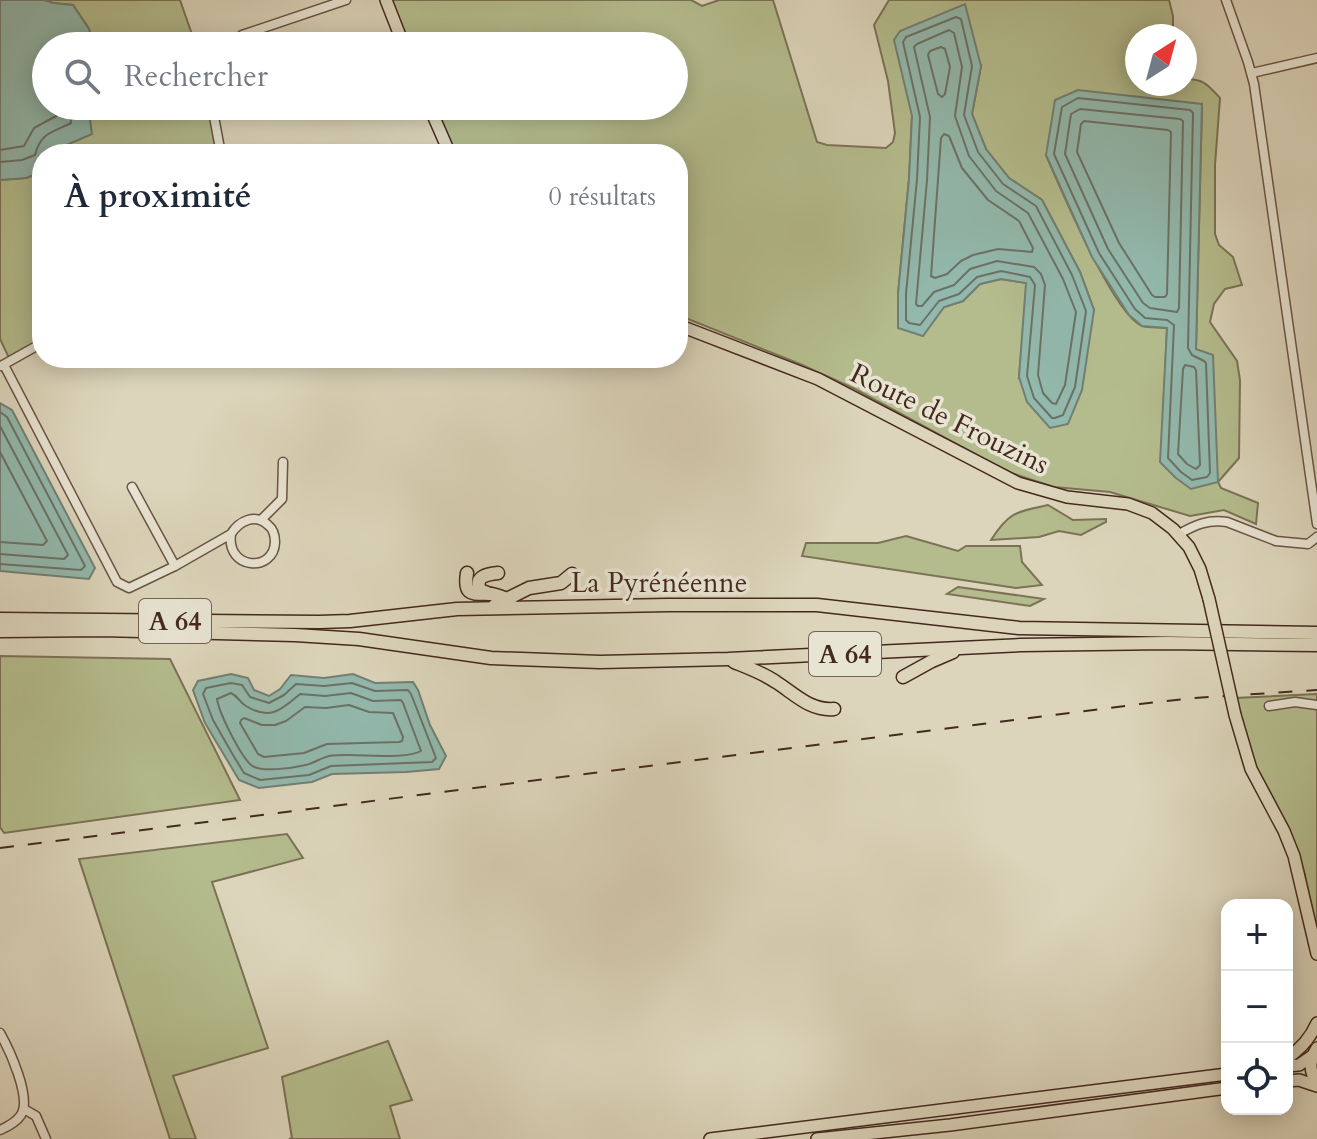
<!DOCTYPE html>
<html lang="fr">
<meta charset="utf-8">
<style>
:root{--surface:#fff;--page:#f6f6f7;--text:#1f2937;--muted:#747a83;--line:#e0e1e3}
body{margin:0;font-family:Cardo,serif;background:var(--page);color:var(--text)}
.controls{position:absolute;right:24px;bottom:24px;display:grid;overflow:hidden;border-radius:16px;box-shadow:0 4px 20px #0003}
.controls button{width:72px;height:72px;display:grid;place-items:center;padding:0;border:0;border-bottom:2px solid var(--line);background:var(--surface);color:var(--text);font:40px sans-serif}
.compass{position:absolute;left:1125px;top:24px;width:72px;height:72px;border-radius:50%;background:var(--surface);box-shadow:0 4px 20px #0003;rotate:36deg}
.list{margin:0;padding:0;list-style:none}
h2{display:flex;justify-content:space-between;align-items:center;height:104px;margin:0;padding:0 32px;font-size:34px}
h2 small{font-size:26px;font-weight:400;color:var(--muted)}
.icon{flex:none;width:44px;height:44px;fill:none;stroke:currentColor;stroke-width:2;stroke-linecap:round;stroke-linejoin:round}
.map{position:relative;flex:none;width:1317px;height:1139px;overflow:hidden}
.search{position:absolute;background:var(--surface);box-shadow:0 4px 20px #0003;left:32px;top:32px;width:656px;height:88px;display:flex;align-items:center;gap:20px;box-sizing:border-box;padding:0 28px;border-radius:44px;color:var(--muted);font-size:30px}
.panel{position:absolute;background:var(--surface);box-shadow:0 4px 20px #0003;left:32px;top:144px;width:656px;height:224px;border-radius:32px}
.map>svg:first-child{display:block}
.green{fill:#b4bc8d;stroke:#7c7256;stroke-width:2;fill-rule:evenodd}
.water{fill:#92b9ad;stroke:#737f74;stroke-width:2}
.lines{fill:none;stroke-linecap:round;stroke-linejoin:round}
.shore{stroke:#6c7166;stroke-width:2}
.minor-casing{stroke:#6b5445;stroke-width:11}
.major-casing{stroke:#45291e;stroke-width:14}
.highway-casing{stroke:#45291e;stroke-width:15}
.minor{stroke:#e8e4d3;stroke-width:8}
.major{stroke:#dcd5bb;stroke-width:11}
.highway{stroke:#dcd5bb;stroke-width:12}
.rail{stroke:#45291e;stroke-width:2;stroke-dasharray:14 14;stroke-linecap:butt}
.major-bridge-casing{stroke:#45291e;stroke-width:14;stroke-linecap:butt}
.major-bridge{stroke:#dcd5bb;stroke-width:11}
.labels{text-anchor:middle;stroke-width:7;stroke-linejoin:round;paint-order:stroke}
.shield{fill:#e8e4d3;stroke:#766154;stroke-width:2}
.shield-label{font-size:26px;font-weight:bold;fill:#45291e}
.street-label{font-size:28px;fill:#45291e;stroke:#e8e4d3}
</style>
<div class="map">
<svg width="1317" height="1139" viewBox="0 0 1317 1139">
<rect width="100%" height="100%" fill="#dcd5bb"/>
<filter id="stains"><feTurbulence type="fractalNoise" baseFrequency=".0025" numOctaves="4"/><feColorMatrix values="0 0 0 0 .2 0 0 0 0 .09 0 0 0 0 .02 0 0 0 .5 -.17"/></filter>
<radialGradient id="worn" r=".72"><stop offset=".6" stop-color="#630" stop-opacity="0"/><stop offset="1" stop-color="#630" stop-opacity=".3"/></radialGradient>
<g class="green">
<polygon points="44,0 180,0 196,46 93,46 89,29 73,5 52,3"/>
<path d="M388,0H691L702,6L719,0H773L817,142L827,145L886,148L893,142L895,133L888,81L874,25L889,0H1169L1173,16V36H1137V84H1185V79C1204,79 1207,84 1220,98L1215,165V234L1219,245L1233,257L1242,285L1225,289L1214,304L1210,322L1237,361L1240,380L1239,458L1218,482L1221,488L1258,503L1256,524L1224,510L1190,516L1110,492L1054,487L1008,472L855,389L800,364L678,315V154H455L434,106H674V46H407ZM981,66L972,114L986,149L1009,178L1042,200L1080,272L1094,310L1019,377L1027,283L1001,279L980,284L963,301L944,307L923,335L898,294L909,179L912,116ZM1202,104L1196,349L1161,462L1167,328C1160,327 1149,328 1142,326C1113,314 1060,187 1046,155Z"/>
<polygon points="88,106 213,106 220,154 56,154 54,150 91,134"/>
<polygon points="42,172 42,342 9,358 0,339 0,180 26,178"/>
<path d="M1048,505L1073,520L1106,519V522L1081,535L1059,531L1039,537L991,540C1009,512 1016,512 1048,505Z"/>
<polygon points="906,536 958,551 966,546 1020,546 1022,562 1042,585 1016,588 802,556 806,543 878,543"/>
<polygon points="958,587 1044,599 1030,606 947,594"/>
<polygon points="0,656 170,659 240,800 4,833 0,827"/>
<polygon points="1317,694 1317,932 1304,871 1290,833 1260,780 1235,698"/>
<polygon points="287,834 303,858 212,882 268,1048 173,1076 196,1139 170,1139 79,859"/>
<polygon points="388,1041 412,1100 390,1106 400,1139 289,1139 292,1138 282,1077"/>
</g>
<g class="water">
<polygon points="0,0 44,0 53,3 73,5 89,29 93,46 46,46 46,106 88,106 92,134 55,150 56,154 42,154 42,172 26,178 0,180"/>
<polygon points="965,4 981,66 972,114 986,149 1009,178 1042,200 1080,272 1094,310 1082,390 1068,424 1050,428 1027,402 1019,377 1026,283 1001,279 980,284 963,301 944,307 923,336 898,328 898,294 909,179 912,116 894,40 900,31"/>
<polygon points="1078,90 1202,104 1196,349 1213,355 1218,482 1191,489 1176,478 1160,462 1167,328 1142,326 1129,315 1092,257 1046,155 1055,100"/>
<polygon points="0,403 12,410 95,568 89,579 0,571"/>
<polygon points="231,674 248,678 254,690 269,696 280,689 291,675 324,678 353,674 375,683 413,682 418,690 430,725 446,756 439,769 406,772 332,774 312,782 259,788 239,780 205,723 193,690 198,681"/>
</g>
<g class="lines">
<g class="shore">
<polygon points="956,17 961,19 972,66 964,115 978,152 1003,184 1036,206 1072,275 1086,311 1075,387 1063,415 1055,418 1052,418 1034,398 1027,376 1035,285 1030,277 1001,271 977,277 959,294 939,301 920,325 909,323 906,320 906,294 917,179 920,117 903,42 906,37"/>
<polygon points="949,30 954,33 962,67 955,116 969,156 996,191 1028,213 1063,279 1076,312 1065,385 1056,404 1052,403 1043,393 1038,375 1045,285 1041,274 1034,267 997,261 970,269 954,285 934,292 922,306 918,306 916,304 927,180 930,117 914,47 917,44"/>
<polygon points="941,47 945,49 950,67 945,94 942,97 938,94 928,55 930,51"/>
<polygon points="1078,98 1190,110 1193,113 1188,348 1192,355 1204,361 1206,363 1210,473 1207,477 1192,480 1181,472 1168,458 1174,325 1167,320 1145,318 1135,309 1099,253 1054,154 1062,107"/>
<polygon points="1080,109 1180,119 1183,121 1179,308 1177,312 1150,308 1143,303 1108,249 1065,154 1071,114"/>
<polygon points="1084,121 1168,130 1171,132 1167,294 1165,297 1155,297 1152,295 1119,243 1077,152 1081,124"/>
<polygon points="944,134 949,136 962,168 988,200 1019,221 1033,248 1032,252 998,249 973,255 961,261 947,274 935,278 931,276 941,138"/>
<polyline points="0,150 24,146 34,128 58,115 58,106"/>
<path d="M0,162L22,160L35,155C41,132 52,133 71,123L70,106"/>
<polygon points="1185,365 1194,367 1196,370 1200,465 1196,469 1187,464 1178,454 1183,369"/>
<polyline points="0,412 7,417 85,566 81,570 0,564"/>
<polyline points="0,426 68,555 64,559 0,554"/>
<polyline points="0,452 47,541 43,545 0,542"/>
<polygon points="231,683 242,685 250,697 269,703 284,695 296,684 324,686 352,683 375,691 408,690 411,694 436,758 432,762 331,766 309,775 260,780 244,773 233,755 213,720 203,694 206,688"/>
<path d="M231,693C238,696 239,702 246,706C270,721 281,710 300,694L325,696L351,693L373,701L401,700L403,703L421,751C403,761 352,752 329,756C321,758 314,763 306,765C293,768 260,773 251,765C240,755 219,713 217,699Z"/>
<polygon points="349,705 369,712 393,713 403,737 402,741 399,742 327,744 304,753 264,757 258,754 240,723 241,720 244,718 262,725 275,725 286,721 305,707 326,708"/>
</g>
<g class="minor-casing">
<g id="minor">
<polyline points="1226,0 1248,62 1254,84 1317,524"/>
<polyline points="242,35 346,0"/>
<polyline points="1252,73 1317,58"/>
<polyline points="212,106 221,154"/>
<path d="M4,365L117,582L129,588L175,566L231,534C239,521 255,513 268,525C273,529 275,536 275,542C274,573 226,570 231,534"/>
<polyline points="1,366 42,343"/>
<polyline points="132,487 175,566"/>
<polyline points="261,520 282,499 283,462"/>
<path d="M1179,534C1195,525 1208,519 1227,522L1276,541L1308,544L1317,537"/>
<polyline points="1269,706 1295,702 1317,705"/>
<path d="M0,1033C9,1049 32,1098 21,1115C17,1121 7,1127 0,1130"/>
<polyline points="24,1109 36,1116 46,1139"/>
</g>
</g>
<g class="major-casing">
<g id="major">
<polyline points="386,0 404,46"/>
<polyline points="429,106 450,154"/>
<polyline points="678,325 818,379 1018,483 1067,497 1128,504 1152,513 1173,529 1189,547 1200,569 1209,599"/>
<polyline points="1235,715 1251,769 1284,831 1294,856 1317,954"/>
<path d="M1317,1048C1309,1060 1309,1071 1317,1083"/>
<path d="M1287,1058C1301,1049 1310,1039 1317,1023"/>
<polyline points="1287,1066 1299,1065 1312,1056"/>
<polyline points="1287,1081 1299,1080 1317,1086"/>
<polyline points="710,1139 1227,1074"/>
<polyline points="817,1139 950,1125 1227,1088"/>
</g>
</g>
<g class="highway-casing">
<g id="highway">
<path d="M467,573C463,598 474,593 491,594C497,595 504,598 510,600"/>
<path d="M490,594L480,590C474,576 488,574 498,573"/>
<polyline points="495,605 529,588 561,583 572,574"/>
<polyline points="0,619 319,622 350,621 457,609 668,605 817,605 1019,628 1317,633"/>
<polyline points="0,631 102,630 295,635 359,639 491,658 600,662 728,659 1021,645 1166,643 1317,645"/>
<path d="M734,662C749,668 763,673 776,682C795,694 810,711 834,709"/>
<polyline points="903,677 932,661 953,652"/>
</g>
</g>
<use href="#minor" class="minor"/>
<use href="#major" class="major"/>
<use href="#highway" class="highway"/>
<polyline class="rail" points="0,848 1140,704 1194,698 1317,690"/>
<g class="major-bridge-casing">
<polyline id="major-bridge" points="1209,599 1235,715"/>
</g>
<use href="#major-bridge" class="major-bridge"/>
</g>
<g class="labels">
<g class="shield">
<rect x="139" y="599" width="72" height="44" rx="6"/>
<rect x="809" y="632" width="72" height="44" rx="6"/>
</g>
<g class="shield-label">
<text x="175" y="630">A 64</text>
<text x="845" y="663">A 64</text>
</g>
<g class="street-label">
<text transform="translate(950 418) rotate(26)" y="10">Route de Frouzins</text>
<text x="659" y="592">La Pyrénéenne</text>
</g>
</g>
<rect width="100%" height="100%" filter="url(#stains)"/>
<rect width="100%" height="100%" fill="url(#worn)"/>
</svg>
<div class="controls">
<button>+</button>
<button>−</button>
<button><svg class="icon" aria-label="locate" viewBox="0 0 24 24"><circle cx="12" cy="12" r="6"/><path d="M12 2v4M12 18v4M2 12h4M18 12h4"/></svg></button>
</div>
<svg class="compass" viewBox="-18 -18 36 36"><path d="M0-13l5 13h-10z" fill="#e53935"/><path d="M0 13l5-13h-10z" fill="#747a83"/></svg>
<div class="search"><svg class="icon" aria-label="search" viewBox="0 0 24 24"><circle cx="10" cy="10" r="6"/><path d="M15 15l6 6"/></svg>Rechercher</div>
<section class="panel">
<h2>À proximité<small>0 résultats</small></h2>
<ul class="list">
</ul>
</section>
</div>
